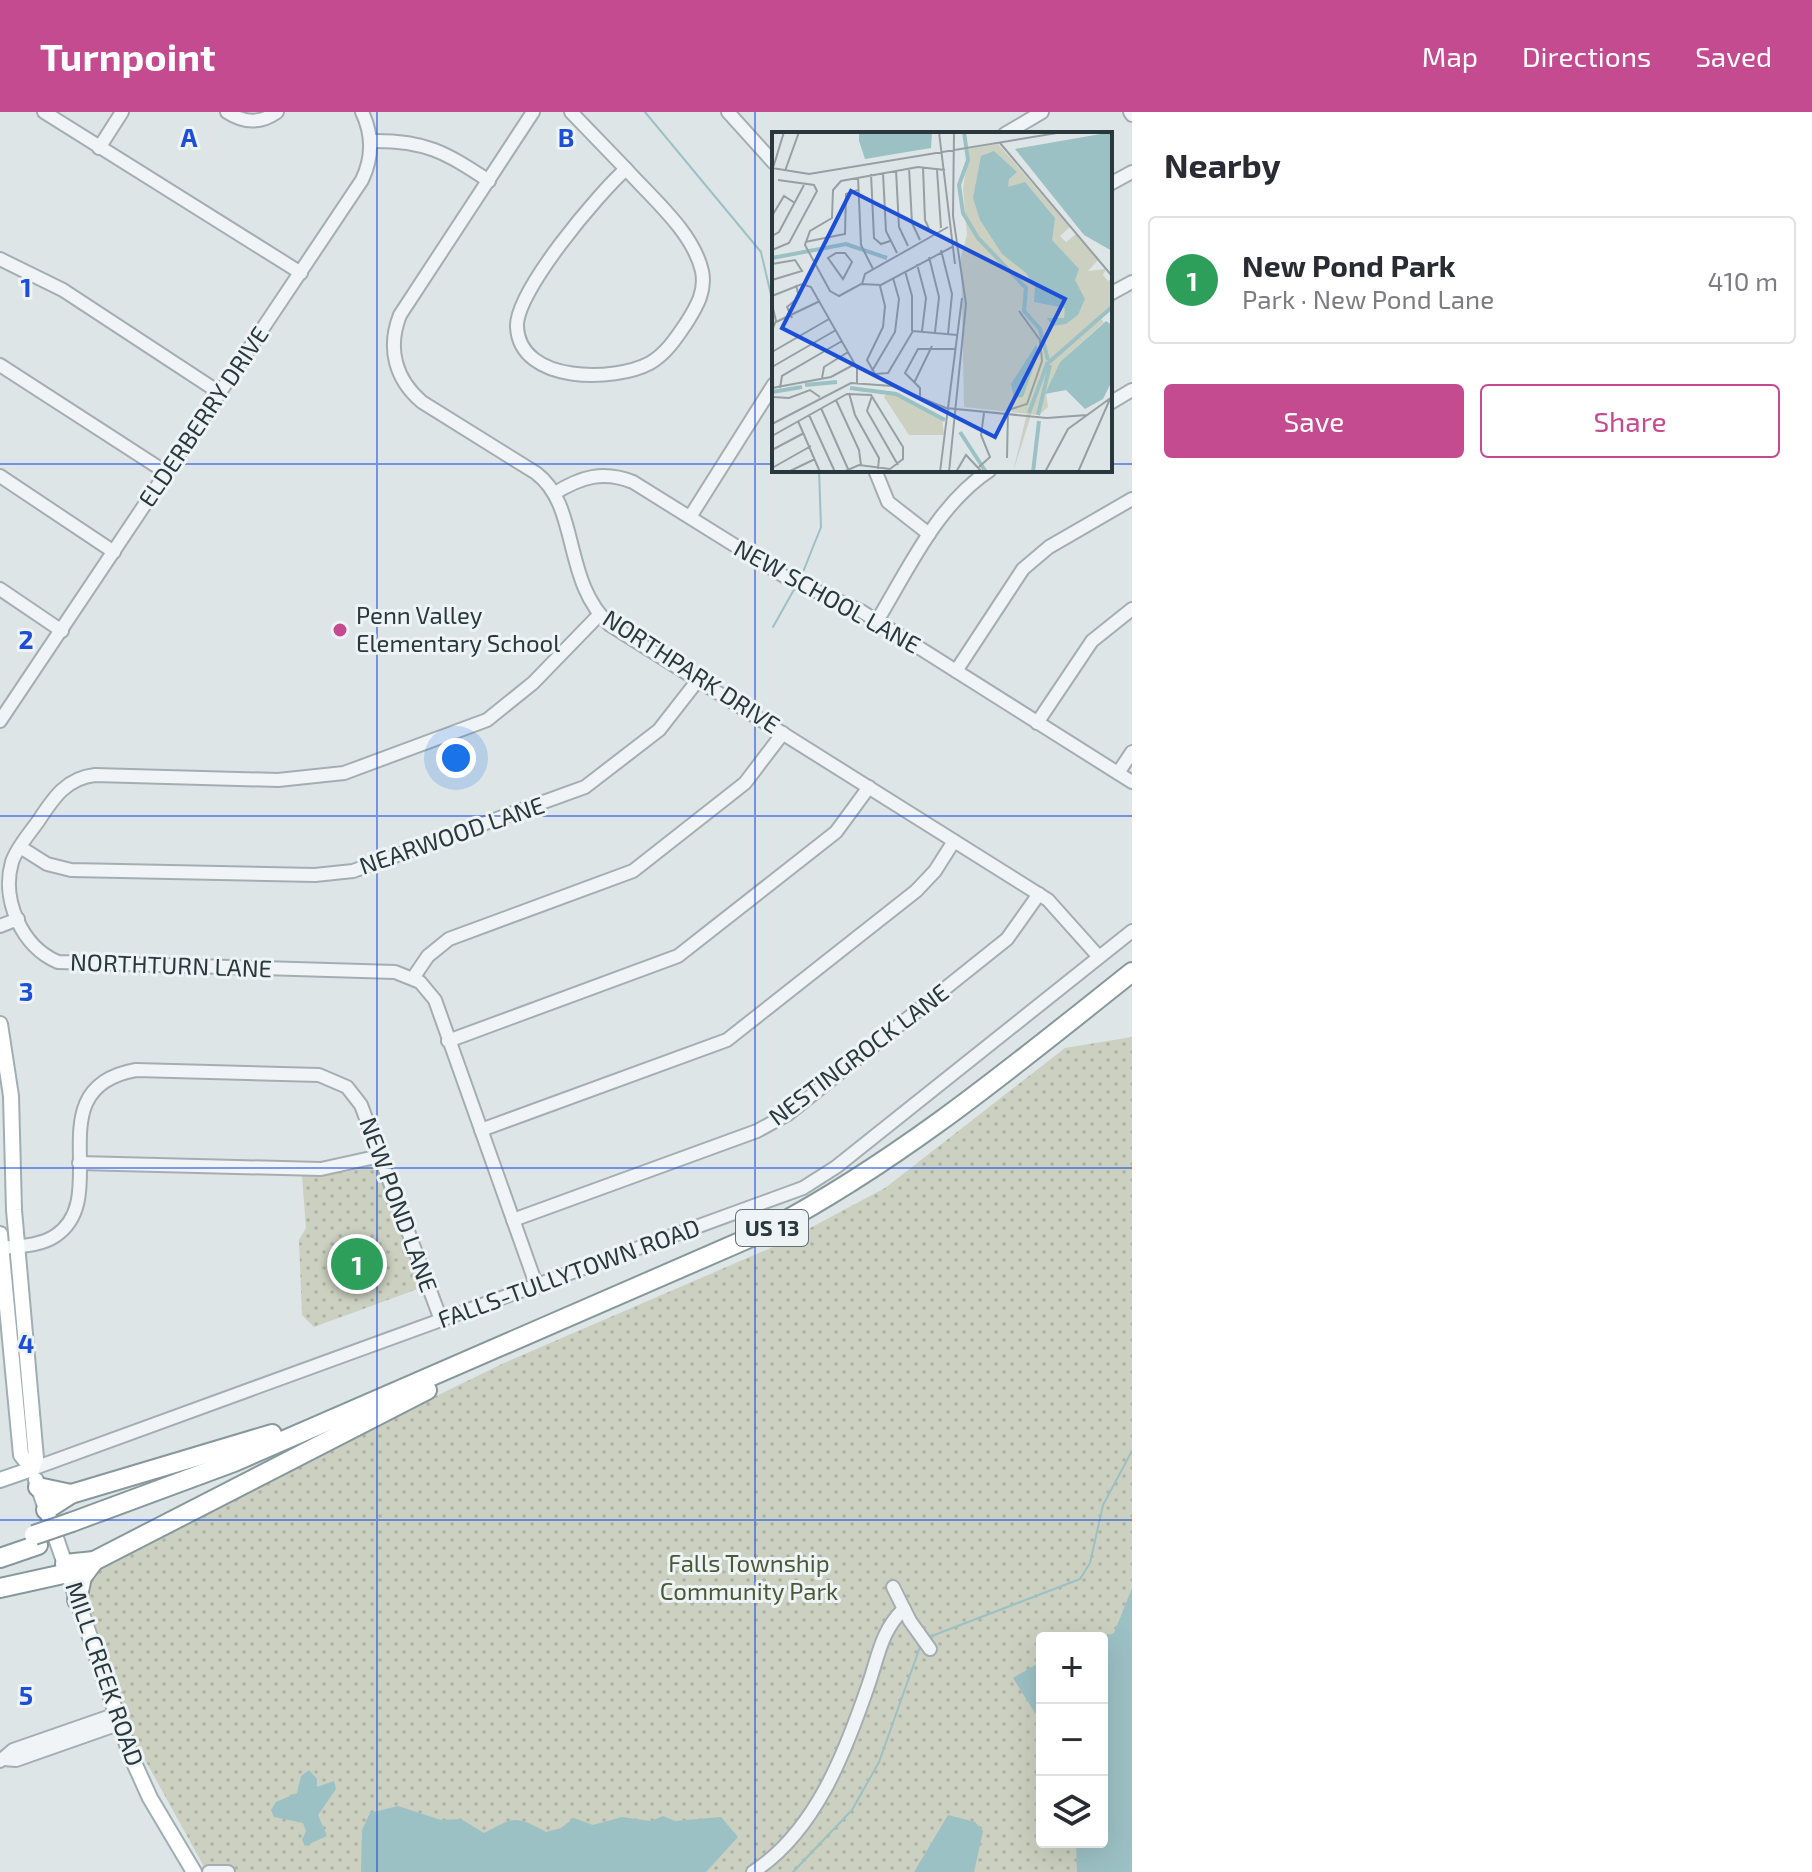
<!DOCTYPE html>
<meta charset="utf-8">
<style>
:root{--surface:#fff;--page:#f2f2f3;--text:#2b2b33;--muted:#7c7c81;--line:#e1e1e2;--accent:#c54b90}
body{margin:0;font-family:"Exo 2",sans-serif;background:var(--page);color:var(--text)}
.controls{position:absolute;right:24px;bottom:24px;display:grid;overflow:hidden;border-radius:8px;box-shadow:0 8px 32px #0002}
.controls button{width:72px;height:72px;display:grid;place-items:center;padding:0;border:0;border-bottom:2px solid var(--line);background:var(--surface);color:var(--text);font:40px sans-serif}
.you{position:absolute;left:456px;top:646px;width:28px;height:28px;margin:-20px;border:6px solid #fff;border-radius:50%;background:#1a73e8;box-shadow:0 0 0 12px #1a73e833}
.badge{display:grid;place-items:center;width:52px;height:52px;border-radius:50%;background:var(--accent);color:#fff;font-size:26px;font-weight:700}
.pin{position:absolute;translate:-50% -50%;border:4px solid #fff;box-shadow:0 2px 8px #0006}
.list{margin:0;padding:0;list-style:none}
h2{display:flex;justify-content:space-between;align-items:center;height:104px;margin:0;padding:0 32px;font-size:34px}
h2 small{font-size:26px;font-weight:400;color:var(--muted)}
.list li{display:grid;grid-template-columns:52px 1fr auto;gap:24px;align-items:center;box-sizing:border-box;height:128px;margin:0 16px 16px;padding:0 16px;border:2px solid var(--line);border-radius:8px}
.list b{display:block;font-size:30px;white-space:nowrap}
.list p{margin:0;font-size:26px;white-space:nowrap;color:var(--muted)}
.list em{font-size:26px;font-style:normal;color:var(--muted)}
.actions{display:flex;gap:16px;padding:24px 32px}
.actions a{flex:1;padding:18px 0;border:2px solid var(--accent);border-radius:8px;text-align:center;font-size:28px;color:var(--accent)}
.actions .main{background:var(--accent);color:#fff}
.icon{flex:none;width:44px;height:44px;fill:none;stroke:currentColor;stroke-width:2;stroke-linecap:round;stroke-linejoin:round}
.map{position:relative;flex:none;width:1132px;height:1760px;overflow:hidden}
header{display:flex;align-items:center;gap:48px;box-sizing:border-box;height:112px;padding:0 40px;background:var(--accent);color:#fff}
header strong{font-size:38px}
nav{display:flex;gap:44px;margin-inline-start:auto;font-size:28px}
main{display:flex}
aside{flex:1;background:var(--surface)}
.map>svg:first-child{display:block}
.park{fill:url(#park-dots);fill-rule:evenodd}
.water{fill:#9cc1c5}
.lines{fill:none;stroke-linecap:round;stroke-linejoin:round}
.stream{stroke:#9cc1c5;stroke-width:2}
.minor-casing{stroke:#a4aeb1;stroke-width:16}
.major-casing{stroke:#9faeb2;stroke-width:18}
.highway-casing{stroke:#87989d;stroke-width:22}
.minor{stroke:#f1f4f6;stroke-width:12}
.major{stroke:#fff;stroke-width:14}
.highway{stroke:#fff;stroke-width:18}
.highway-bridge-casing{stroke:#87989d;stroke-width:22;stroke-linecap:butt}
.highway-bridge{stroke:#fff;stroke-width:18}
.grid{fill:none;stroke:#1d4ed8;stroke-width:2;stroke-opacity:0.55}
.poi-dot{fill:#c54b90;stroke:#eef4f5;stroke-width:3}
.labels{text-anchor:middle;stroke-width:6;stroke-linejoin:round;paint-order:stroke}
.shield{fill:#eef4f5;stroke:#647074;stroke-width:2}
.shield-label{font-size:22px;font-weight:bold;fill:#29383d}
.street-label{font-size:24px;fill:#29383d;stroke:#eef4f5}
.poi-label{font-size:24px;fill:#29383d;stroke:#eef4f5;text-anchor:start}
.park-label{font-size:24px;fill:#4b5837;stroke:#eef4f5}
.inset-river{fill:none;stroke:#9cc1c5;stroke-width:4}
.inset-road{fill:none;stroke:#96a0a3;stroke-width:2}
.view{fill:#1d4ed8;fill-opacity:0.15;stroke:#1d4ed8;stroke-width:4}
.inset-edge{fill:none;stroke:#29383d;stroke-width:4}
.grid-label{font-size:26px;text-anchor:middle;font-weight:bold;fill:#1d4ed8;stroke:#eef4f5;stroke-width:6;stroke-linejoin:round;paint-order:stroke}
</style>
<header>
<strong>Turnpoint</strong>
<nav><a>Map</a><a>Directions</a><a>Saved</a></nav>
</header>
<main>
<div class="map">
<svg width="1132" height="1760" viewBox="0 0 1132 1760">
<defs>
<pattern id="park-dots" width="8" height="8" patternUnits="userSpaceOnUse" patternTransform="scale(2)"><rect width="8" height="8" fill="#cbd0c0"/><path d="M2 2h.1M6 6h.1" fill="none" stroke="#aeb3a6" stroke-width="1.8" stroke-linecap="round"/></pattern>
</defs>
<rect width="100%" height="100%" fill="#dee5e7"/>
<g class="park">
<path d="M1132,925V1760H207L134,1628L89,1493L86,1473L92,1459L340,1331L504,1251L782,1131L885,1076L1065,936ZM1042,1526H1102V1730H1042Z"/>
<polygon points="376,1053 423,1175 314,1215 302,1203 299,1128 306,1116 302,1064 346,1060"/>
</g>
<g class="water">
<polygon points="1132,1476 1132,1760 1077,1760 1076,1730 1102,1730 1102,1526 1114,1521"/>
<polygon points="1042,1549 1042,1612 1013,1566"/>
<polygon points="309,1658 317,1667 317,1675 334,1669 336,1677 318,1703 327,1724 305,1734 302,1728 306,1719 303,1711 274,1705 271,1698 276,1690 297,1681 301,1664"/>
<path d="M398,1694L441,1708L461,1707L484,1721C514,1706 513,1702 546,1720L561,1716L574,1706L593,1713L622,1705L651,1709L663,1704L675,1709L721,1705L738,1725L706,1760H361L362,1718L370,1701Z"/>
<polygon points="948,1703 975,1710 983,1719 974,1760 914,1760"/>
</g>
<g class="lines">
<g class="stream">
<polyline points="645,0 761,140 774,196"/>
<polyline points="801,465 821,415 819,358"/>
<polyline points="773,515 796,474"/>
<polyline points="929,1525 1080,1467 1090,1451 1103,1393 1132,1339"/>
<polyline points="793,1760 852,1698 879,1650 921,1532"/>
</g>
<g class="minor-casing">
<g id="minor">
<polyline points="44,0 301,161"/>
<path d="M227,0C244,11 260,12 277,0"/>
<path d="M533,0L400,203C387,236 395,267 422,290L536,361C580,394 562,469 610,513L1048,788L1099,845"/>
<polyline points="571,0 626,57"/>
<polyline points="728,0 774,51"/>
<polyline points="1130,0 1132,3"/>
<polyline points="1005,22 1042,0"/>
<path d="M371,29C425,28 445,40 489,69"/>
<polyline points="99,36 122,0"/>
<path d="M626,57C652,86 693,120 702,159C706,179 697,194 687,210C677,225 666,242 650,251C615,270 520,272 517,215C515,180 599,81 626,57Z"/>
<polyline points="1110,72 1132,60"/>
<polyline points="0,147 63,178 220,281"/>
<polyline points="1110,182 1132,170"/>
<polyline points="0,253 167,361"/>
<polyline points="1110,291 1132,278"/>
<polyline points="875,358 888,390 929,422"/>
<polyline points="0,364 114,440"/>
<path d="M555,381C581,365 603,358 633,370L787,466L861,499L1132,670"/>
<polyline points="690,405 774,272"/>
<polyline points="0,477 62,519"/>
<path d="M877,509C909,456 937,393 990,358"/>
<polyline points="956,559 1023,457 1049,435 1132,387"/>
<path d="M0,609L362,68C373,45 373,23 362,0"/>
<polyline points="1037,611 1092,529 1132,497"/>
<polyline points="1118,661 1132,640"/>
<polyline points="20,735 47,752 71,758 315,763 353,759 585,675 659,618 698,568"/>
<polyline points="0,814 18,807"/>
<polyline points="413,866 428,844 449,827 633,759 745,671 783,621"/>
<polyline points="448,929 678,844 836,720 869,675"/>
<polyline points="481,1018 727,928 916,779 935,759 954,729"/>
<polyline points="79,1051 321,1057 380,1044"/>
<polyline points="513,1108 757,1019 788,1002 1007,827 1039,782"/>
<path d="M1,1136C19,1134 40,1134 55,1124C115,1085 34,976 136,958L319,963L347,975L361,993L441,1208"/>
<path d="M537,1175L435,888L420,870L395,860L58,850C22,835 1,788 12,750C17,735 30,721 39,708C54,685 67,666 95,663L278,668L344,661L487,608L533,571L599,503"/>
<polyline points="32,1357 803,1076 836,1055 1132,819"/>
<polyline points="893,1475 910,1509 930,1537"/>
<polyline points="4,1647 16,1648 110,1615 118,1607"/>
<polyline points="0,1649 13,1638 108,1605 118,1607"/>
<polyline points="209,1760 228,1760"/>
<path d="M753,1760C815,1720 845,1641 868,1574C878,1546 881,1518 904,1497"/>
</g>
</g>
<g class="major-casing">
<g id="major">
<polyline points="0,912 11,984 14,1098 36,1346 32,1357"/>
<polyline points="0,1122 21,1343 32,1357"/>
<polyline points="0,1368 32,1357"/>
<polyline points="36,1368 131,1644 150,1686 194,1760"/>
</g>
</g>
<g class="highway-casing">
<g id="highway">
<polyline points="38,1375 71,1382"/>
<polyline points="46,1398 71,1382 272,1322"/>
<path d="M72,1410L234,1350L770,1117C902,1047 1015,953 1132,860"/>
<polyline points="0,1446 38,1433"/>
<polyline points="65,1452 94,1449 427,1278"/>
<polyline points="0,1476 68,1461"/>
<polyline points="77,1488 82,1465 94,1449"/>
</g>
</g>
<use href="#minor" class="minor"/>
<use href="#major" class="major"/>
<use href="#highway" class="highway"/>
<g class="highway-bridge-casing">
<polyline id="highway-bridge" points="34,1423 72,1410"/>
</g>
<use href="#highway-bridge" class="highway-bridge"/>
</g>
<path class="grid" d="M377,0V1760M755,0V1760M0,352H774M1110,352H1132M0,704H1132M0,1056H1132M0,1408H1132"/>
<circle class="poi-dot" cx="340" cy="518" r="8"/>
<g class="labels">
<rect class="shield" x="736" y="1098" width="72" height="36" rx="6"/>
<g class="shield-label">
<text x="772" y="1124">US 13</text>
</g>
<g class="street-label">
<text transform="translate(204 305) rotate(-56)" y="8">ELDERBERRY DRIVE</text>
<text transform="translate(827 485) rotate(29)" y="8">NEW SCHOOL LANE</text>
<text transform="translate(691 560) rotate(33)" y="8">NORTHPARK DRIVE</text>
<text transform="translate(452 724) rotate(-19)" y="8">NEARWOOD LANE</text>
<text transform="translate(171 854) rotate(2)" y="8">NORTHTURN LANE</text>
<text transform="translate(859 943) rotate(-37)" y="8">NESTINGROCK LANE</text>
<text transform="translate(398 1093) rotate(70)" y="8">NEW POND LANE</text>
<text transform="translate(569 1162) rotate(-20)" y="8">FALLS-TULLYTOWN ROAD</text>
<text transform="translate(104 1562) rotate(71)" y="8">MILL CREEK ROAD</text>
</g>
<g class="poi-label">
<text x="356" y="512">Penn Valley<tspan x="356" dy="28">Elementary School</tspan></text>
</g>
<g class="park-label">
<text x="749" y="1460">Falls Township<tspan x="749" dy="28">Community Park</tspan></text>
</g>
</g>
<g transform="translate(772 20)">
<rect width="340" height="340" fill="#dee5e7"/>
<path d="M327,185L332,190L288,230L274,261L276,275L267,283L192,275V212L262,231Z" fill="#cbd0c0"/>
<path d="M226,12L298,95L288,104L294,110L304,102L326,128L316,139L334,137L331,143L336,149L340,146V177L273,239L241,340L255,281L192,274L189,125L195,103L191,57L197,17ZM117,259L170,286L172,303H137L112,265Z" fill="#cbd0c0"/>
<path d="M160,0L159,16L93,27L87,9V0ZM340,0V119L312,103L243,17ZM222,19L245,40L237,47L236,55L253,50L283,86L280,108L307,137L303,148L313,167L306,183L294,192L280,194L275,186H292L293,176L262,170L263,155L254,141L230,122L208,88L201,66L209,24ZM334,189L340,193V249L331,267L313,277L294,258L273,262L288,230ZM264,213L267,220L251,265L242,266L239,252Z" fill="#9cc1c5"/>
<path class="inset-river" d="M192,0L196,28L187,53L191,81L206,106L254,156L252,179L268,197L276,228M0,126L74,112L115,126M33,253L65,250M78,256L124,262L173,288M0,260L30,255M257,281L275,232L340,175M266,283L278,233M188,300L214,340M261,340L267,289"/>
<path class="inset-road" d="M167,0L183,132M228,11L340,144M151,35L153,88L159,101M0,36L37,42L291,0M1,36L12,0M137,36L140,91L148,108M124,38L127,95L136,114M165,38L169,96M173,38L146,35L69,49L61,58L60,86L38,99L33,113L58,159L67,164L89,152L109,153L180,115M13,39L27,0M111,41L114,99L125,121M99,42L102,106L109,112L118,109M86,45L89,113L101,137M0,84L12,64L23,71M0,104L7,100L32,53M33,110L73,102L74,62L86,58M0,118L17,111L45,59L42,53L6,48M169,118L180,162L176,202M64,121H73L80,130L71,147L56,126ZM157,125L167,165L163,200M0,132L23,128L30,139L0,148M145,132L154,166L150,199M133,139L140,164V199M90,152L93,142L176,95M108,154L113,174L111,195L95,228L103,242L116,241L141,199L185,203M0,164L30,152L39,155L85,236V251M0,172L4,189L0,198M20,186L15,175L27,165L24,153M4,190L48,169M0,220L57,187M0,235L64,198M100,239L123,200L127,167L121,146M50,246L52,235L76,220M142,251L160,214M0,256L59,245L83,232M8,256L10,244L70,209M77,261L83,283L107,326L106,337M100,264L95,279L126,333M0,265L17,266L38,258L48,265M148,265V256L133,241L146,217H183M64,268L87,318L89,333M49,276L76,337M176,276L190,166M37,283L63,340M26,289L48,340M0,292L79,251L120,254L174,276L275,286L315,283M0,304L75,262L99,263L131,315V327L118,337L87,333L71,340M0,318L32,301M235,326L236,278L255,272L270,229L268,208L247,179M207,335L218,325L209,303L212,281M0,336L39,314M16,340L43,327M168,340L176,276M177,340L194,172L181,84L182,0M184,340L194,323L210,340M273,340L296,297L340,265M306,340L338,267"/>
<path class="view" d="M79,59L293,167L223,305L10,196Z"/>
<rect width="340" height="340" class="inset-edge"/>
</g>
<g class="grid-label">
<text x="189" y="35">A</text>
<text x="566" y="35">B</text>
<text x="26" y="185">1</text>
<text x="26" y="537">2</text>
<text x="26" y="889">3</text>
<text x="26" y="1241">4</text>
<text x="26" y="1593">5</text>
</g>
</svg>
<div class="controls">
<button>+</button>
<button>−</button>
<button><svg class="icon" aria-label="layers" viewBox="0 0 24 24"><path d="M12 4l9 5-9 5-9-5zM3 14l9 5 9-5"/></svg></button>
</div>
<div class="you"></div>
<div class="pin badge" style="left:357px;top:1152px;background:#2e9e5b">1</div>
</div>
<aside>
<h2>Nearby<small></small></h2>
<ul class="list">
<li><span class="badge" style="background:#2e9e5b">1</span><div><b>New Pond Park</b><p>Park · New Pond Lane</p></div><em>410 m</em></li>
</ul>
<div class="actions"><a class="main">Save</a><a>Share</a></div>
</aside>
</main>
